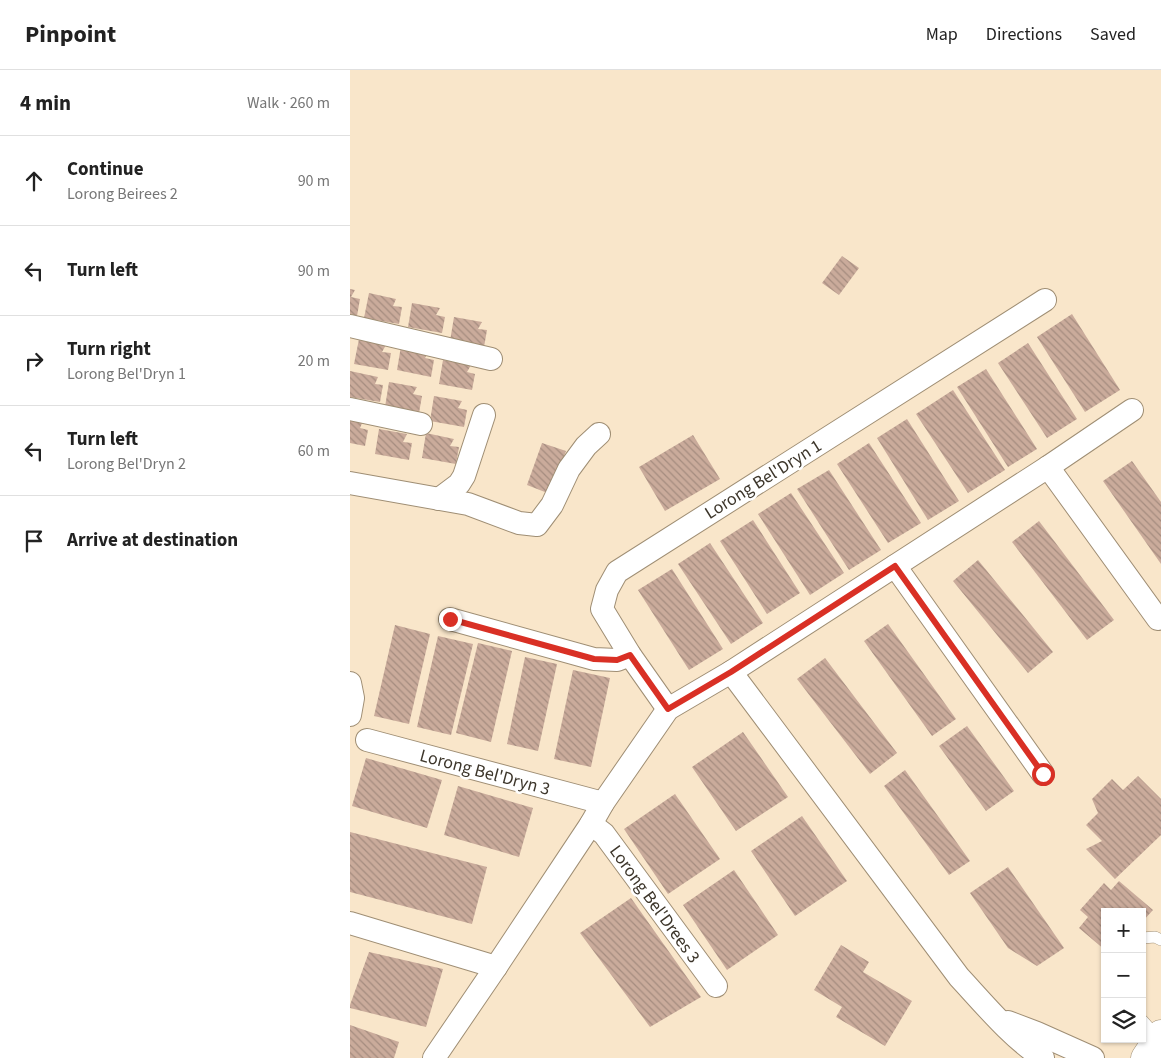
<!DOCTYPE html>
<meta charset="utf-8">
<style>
:root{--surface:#fff;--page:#f6f6f6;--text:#222;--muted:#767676;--line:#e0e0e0}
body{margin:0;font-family:"Source Sans 3",sans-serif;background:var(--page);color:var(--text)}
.controls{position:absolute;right:15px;bottom:15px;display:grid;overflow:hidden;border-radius:0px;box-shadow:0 1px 4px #0004}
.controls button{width:45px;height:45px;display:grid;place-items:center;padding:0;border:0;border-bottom:1px solid var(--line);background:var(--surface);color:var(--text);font:25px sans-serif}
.stop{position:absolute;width:15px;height:15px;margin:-11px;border:4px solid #d93025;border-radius:50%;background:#fff}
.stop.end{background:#d93025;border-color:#fff;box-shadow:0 1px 5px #0008}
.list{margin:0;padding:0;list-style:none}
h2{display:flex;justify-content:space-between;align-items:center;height:65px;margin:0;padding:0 20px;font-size:21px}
h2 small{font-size:16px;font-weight:400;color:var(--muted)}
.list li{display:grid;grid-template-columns:32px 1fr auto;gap:15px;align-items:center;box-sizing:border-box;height:90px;padding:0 20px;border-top:1px solid var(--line)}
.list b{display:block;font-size:19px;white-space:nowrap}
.list p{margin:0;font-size:16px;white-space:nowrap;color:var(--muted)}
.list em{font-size:16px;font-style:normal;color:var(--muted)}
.icon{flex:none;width:28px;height:28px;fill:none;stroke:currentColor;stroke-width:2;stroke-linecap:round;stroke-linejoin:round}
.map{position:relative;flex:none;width:811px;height:988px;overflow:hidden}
header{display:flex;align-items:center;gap:30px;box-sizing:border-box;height:70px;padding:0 25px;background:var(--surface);border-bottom:1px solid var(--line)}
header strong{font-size:24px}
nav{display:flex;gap:28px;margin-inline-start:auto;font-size:18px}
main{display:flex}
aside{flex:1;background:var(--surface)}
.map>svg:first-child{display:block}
.building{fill:url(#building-back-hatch)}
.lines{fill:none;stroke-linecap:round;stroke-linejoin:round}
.lane-casing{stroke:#9f8e74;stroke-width:12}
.street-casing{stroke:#9f8e74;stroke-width:24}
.primary-casing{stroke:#9f8e74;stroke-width:29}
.lane{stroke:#fff;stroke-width:11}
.street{stroke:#fff;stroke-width:22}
.primary{stroke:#fff;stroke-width:28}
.route{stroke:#d93025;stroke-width:6}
.labels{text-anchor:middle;stroke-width:5;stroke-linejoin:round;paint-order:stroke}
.street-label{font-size:18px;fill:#3d362b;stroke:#fff}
</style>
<header>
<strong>Pinpoint</strong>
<nav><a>Map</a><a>Directions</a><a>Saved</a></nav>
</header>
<main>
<aside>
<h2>4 min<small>Walk · 260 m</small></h2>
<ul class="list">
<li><svg class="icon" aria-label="ahead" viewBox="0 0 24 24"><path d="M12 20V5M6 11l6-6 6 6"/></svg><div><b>Continue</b><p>Lorong Beirees 2</p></div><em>90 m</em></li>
<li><svg class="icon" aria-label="left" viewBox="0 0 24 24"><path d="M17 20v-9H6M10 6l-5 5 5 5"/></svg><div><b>Turn left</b></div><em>90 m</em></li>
<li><svg class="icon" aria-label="right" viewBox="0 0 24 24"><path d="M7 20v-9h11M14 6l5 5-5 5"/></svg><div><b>Turn right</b><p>Lorong Bel'Dryn 1</p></div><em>20 m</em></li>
<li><svg class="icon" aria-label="left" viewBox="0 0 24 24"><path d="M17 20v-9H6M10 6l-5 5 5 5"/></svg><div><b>Turn left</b><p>Lorong Bel'Dryn 2</p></div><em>60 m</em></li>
<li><svg class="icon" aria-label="arrive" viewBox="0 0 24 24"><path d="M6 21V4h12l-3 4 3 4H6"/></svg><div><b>Arrive at destination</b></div></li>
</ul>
</aside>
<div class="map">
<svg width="811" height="988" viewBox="0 0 811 988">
<defs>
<pattern id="building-back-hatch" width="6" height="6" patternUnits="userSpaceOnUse" patternTransform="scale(1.25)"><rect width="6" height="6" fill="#caab9b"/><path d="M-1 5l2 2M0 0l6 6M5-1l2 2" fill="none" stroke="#a58c7f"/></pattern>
</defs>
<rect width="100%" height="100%" fill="#f9e6ca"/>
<g class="building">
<polygon points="492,186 509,198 489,225 472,213"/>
<polygon points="0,219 5,220 1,227 10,229 7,246 0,244"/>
<polygon points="19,223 46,229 43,236 52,237 49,254 14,248"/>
<polygon points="62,233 90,238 86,245 95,247 92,263 58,257"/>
<polygon points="722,244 770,320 735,342 687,267"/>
<polygon points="104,247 132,252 128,259 137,260 134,277 100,271"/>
<polygon points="9,269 36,275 32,282 41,283 38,300 4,294"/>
<polygon points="678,273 727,349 697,368 648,293"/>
<polygon points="51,276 79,281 75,288 84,290 81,307 47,300"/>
<polygon points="93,290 121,295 117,302 125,304 122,320 89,314"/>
<polygon points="636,299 687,379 658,397 607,317"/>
<polygon points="0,301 28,307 25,314 33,315 30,332 0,327"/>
<polygon points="39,312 67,317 63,324 72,326 69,343 35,337"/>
<polygon points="603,320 655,400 618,423 566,344"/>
<polygon points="84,326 112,331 108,338 117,340 114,357 80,351"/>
<polygon points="0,348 13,351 10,358 18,360 15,376 0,373"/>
<polygon points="557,349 609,431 578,450 527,368"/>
<polygon points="29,359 57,364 53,372 62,373 59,390 25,384"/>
<polygon points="76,363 104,369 100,376 109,377 106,394 72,388"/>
<polygon points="343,365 370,409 315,441 289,397"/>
<polygon points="192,373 216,381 200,424 177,415"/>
<polygon points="519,373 571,453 538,473 487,394"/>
<polygon points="782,391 811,432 811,494 753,411"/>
<polygon points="479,400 531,480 499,500 447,419"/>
<polygon points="441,423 494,503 460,525 408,444"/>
<polygon points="403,450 450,523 417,544 370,471"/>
<polygon points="689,451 764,550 737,570 662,472"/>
<polygon points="360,473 413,553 381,574 328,494"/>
<polygon points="628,490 703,582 678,603 603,511"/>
<polygon points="322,499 373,579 339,600 288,520"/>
<polygon points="538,554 606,649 582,666 514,571"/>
<polygon points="45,555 80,564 59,654 24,646"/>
<polygon points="88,566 123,574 101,665 67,657"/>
<polygon points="128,573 162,581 141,672 106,663"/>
<polygon points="175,587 207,594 188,681 157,674"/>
<polygon points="475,588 547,683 520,704 447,609"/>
<polygon points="223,600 260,608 241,697 204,689"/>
<polygon points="617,656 664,721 636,741 589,676"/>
<polygon points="393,662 438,727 386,761 342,697"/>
<polygon points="16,688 92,710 77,758 2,736"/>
<polygon points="555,700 620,791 599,805 534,716"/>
<polygon points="788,706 811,729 811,765 765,809 736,779 752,771 736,755 748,743 742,729 762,709 773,720"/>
<polygon points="108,716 183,738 169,787 94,765"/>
<polygon points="325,724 370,789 318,824 274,759"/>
<polygon points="452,746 497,811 445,846 401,781"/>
<polygon points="0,762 137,797 122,854 0,822"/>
<polygon points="658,797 714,878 687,896 658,878 620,823"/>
<polygon points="384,800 428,865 377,900 333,835"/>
<polygon points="769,811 803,840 792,852 792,842 755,842 755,880 729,858 738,847 730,840 754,813 761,820"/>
<polygon points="281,828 351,927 300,957 230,863"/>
<polygon points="491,875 519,892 513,902 562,931 535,976 486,947 492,937 464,920"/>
<polygon points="19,882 93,899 76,957 0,938 0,935"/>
<polygon points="0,955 49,972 44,988 0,988"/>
</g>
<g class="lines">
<g class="lane-casing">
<g id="lane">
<polyline points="792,868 805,867 811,870"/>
<polyline points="792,950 808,968"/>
</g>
</g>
<g class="street-casing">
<g id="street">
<polyline points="0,256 141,289"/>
<polyline points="0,339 71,354"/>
<polyline points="698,397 808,549"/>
<polyline points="0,413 118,434 169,453 187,455 202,435 219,399 236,376 249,364"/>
<polyline points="89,429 109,414 114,406 134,345"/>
<polyline points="545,496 693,704"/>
<polyline points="100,549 244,589 267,590 280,585"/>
<path d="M381,602L609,907C635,935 661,967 693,988"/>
<polyline points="0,613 3,628 0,645"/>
<polyline points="318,639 280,585 252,539 257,520 267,502 695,230"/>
<polyline points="17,670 253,733"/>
<polyline points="241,754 254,764 366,916"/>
<polyline points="0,853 146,897"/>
<polyline points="658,952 687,963 743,988"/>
<polyline points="84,988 146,897 241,754 253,733 318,639 381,602 698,397 782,340"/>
</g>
</g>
<g class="primary-casing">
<polyline id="primary" points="795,988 811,964"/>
</g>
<use href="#lane" class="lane"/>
<use href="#street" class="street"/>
<use href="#primary" class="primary"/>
</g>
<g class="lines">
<polyline class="route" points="100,549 244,589 267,590 280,585 318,639 381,602 545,496 693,704"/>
</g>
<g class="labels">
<g class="street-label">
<text transform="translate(413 409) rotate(-32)" y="6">Lorong Bel'Dryn 1</text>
<text transform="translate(135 702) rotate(15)" y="6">Lorong Bel'Dryn 3</text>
<text transform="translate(305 834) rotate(54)" y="6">Lorong Bel'Drees 3</text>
</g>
</g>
</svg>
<div class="controls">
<button>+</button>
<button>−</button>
<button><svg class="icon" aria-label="layers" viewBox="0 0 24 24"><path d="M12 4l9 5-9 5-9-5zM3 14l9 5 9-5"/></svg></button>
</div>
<div class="stop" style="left:693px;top:704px"></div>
<div class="stop end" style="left:100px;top:549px"></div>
</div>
</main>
